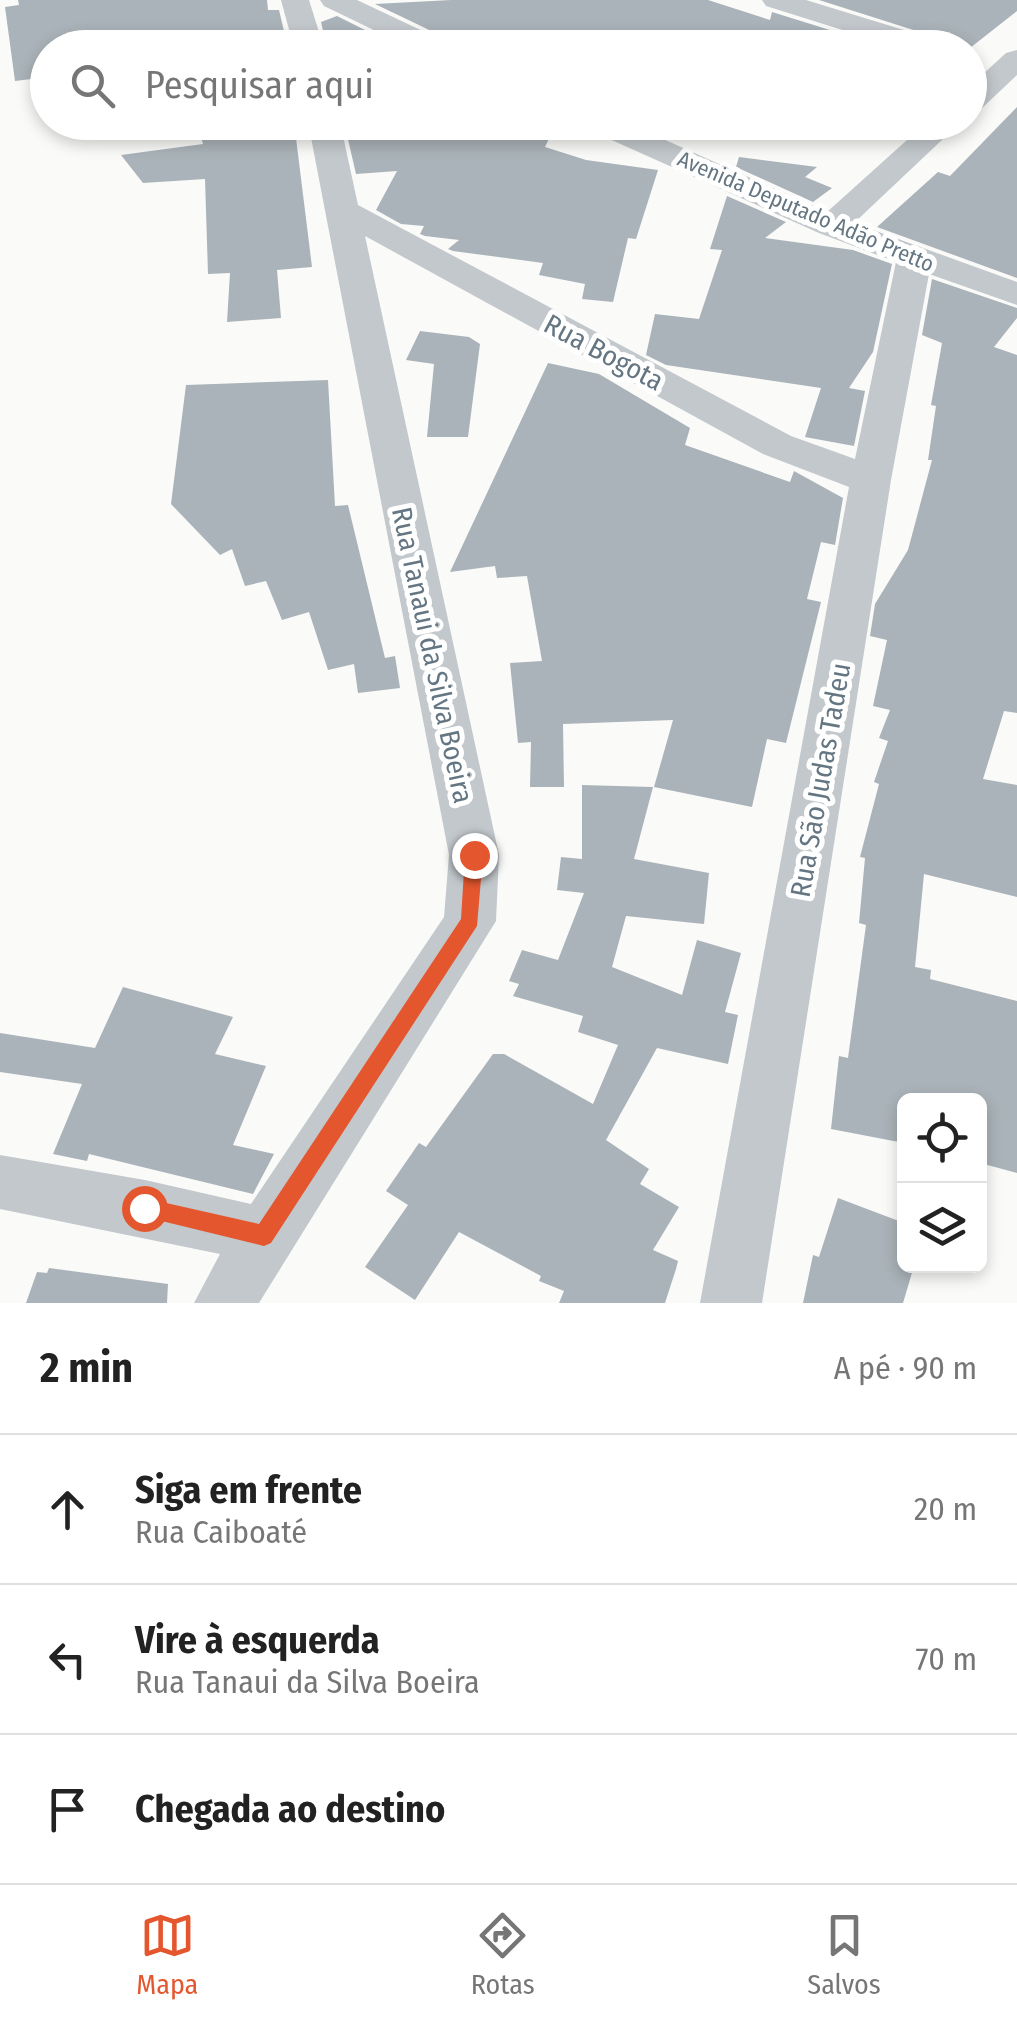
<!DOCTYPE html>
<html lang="pt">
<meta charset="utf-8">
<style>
:root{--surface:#fff;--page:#f2f2f2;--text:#222;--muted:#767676;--line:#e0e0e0;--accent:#e4572e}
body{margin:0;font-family:"Fira Sans Condensed",sans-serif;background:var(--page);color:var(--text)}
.controls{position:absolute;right:30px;bottom:30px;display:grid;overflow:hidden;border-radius:15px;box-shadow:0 5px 15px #0003}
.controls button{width:90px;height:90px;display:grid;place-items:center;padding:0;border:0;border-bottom:2px solid var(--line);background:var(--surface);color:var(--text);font:50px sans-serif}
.stop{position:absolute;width:30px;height:30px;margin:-22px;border:8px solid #e4572e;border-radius:50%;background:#fff}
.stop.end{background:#e4572e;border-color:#fff;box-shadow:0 2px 10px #0008}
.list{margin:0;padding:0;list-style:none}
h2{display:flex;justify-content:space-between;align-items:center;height:130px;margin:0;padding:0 40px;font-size:42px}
h2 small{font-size:32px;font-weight:400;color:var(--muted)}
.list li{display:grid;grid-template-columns:65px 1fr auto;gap:30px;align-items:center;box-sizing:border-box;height:150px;padding:0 40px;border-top:2px solid var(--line)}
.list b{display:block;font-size:38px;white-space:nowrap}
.list p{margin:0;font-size:32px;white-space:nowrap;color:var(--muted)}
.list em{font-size:32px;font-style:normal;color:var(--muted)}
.icon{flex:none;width:55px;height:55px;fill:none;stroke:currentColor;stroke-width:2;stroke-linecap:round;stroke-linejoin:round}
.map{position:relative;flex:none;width:1017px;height:1303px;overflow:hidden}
.search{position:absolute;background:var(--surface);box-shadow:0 5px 15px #0003;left:30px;right:30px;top:30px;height:110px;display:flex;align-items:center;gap:25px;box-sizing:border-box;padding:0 35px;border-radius:55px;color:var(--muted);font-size:38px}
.sheet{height:580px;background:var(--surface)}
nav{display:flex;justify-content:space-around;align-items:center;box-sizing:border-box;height:140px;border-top:2px solid var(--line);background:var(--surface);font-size:28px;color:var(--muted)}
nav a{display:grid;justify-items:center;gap:5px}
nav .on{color:var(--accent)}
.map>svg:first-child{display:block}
.building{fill:#aab3b9}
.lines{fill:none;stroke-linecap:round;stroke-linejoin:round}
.minor{fill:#c3c8cc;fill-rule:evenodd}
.route{fill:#e4572e}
.labels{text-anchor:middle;stroke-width:10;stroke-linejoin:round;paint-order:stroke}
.far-street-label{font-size:22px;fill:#657683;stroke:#fff}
.street-label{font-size:28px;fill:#657683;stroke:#fff}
</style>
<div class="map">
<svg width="1017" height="1303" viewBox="0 0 1017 1303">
<rect width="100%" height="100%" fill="#fafaf8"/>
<g class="building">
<polygon points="18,0 267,0 268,10 279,10 288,48 48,48 48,77 15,81 5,7 19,5"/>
<polygon points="451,0 708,0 770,20 772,12 878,45 453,48 448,39 375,4"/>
<polygon points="819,0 1017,0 1017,11 970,48"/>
<polygon points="337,16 401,48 327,48 321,22"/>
<polygon points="1017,107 1017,278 877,227 938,172 950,176"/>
<polygon points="246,122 294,122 312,267 277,270 281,318 227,322 230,273 208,274 205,179 143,183 121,155 203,144 198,128"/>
<polygon points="344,122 530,122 526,130 551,134 545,147 586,160 658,170 636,239 628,238 613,302 582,299 585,284 539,275 543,263 453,251 448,249 459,240 425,236 420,234 424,226 401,224 376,210 397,171 356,174"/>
<polygon points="739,157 817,167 805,177 832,188 813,202 736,167"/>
<polygon points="727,196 786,222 765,238 853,250 892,264 873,352 849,388 865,391 854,446 805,437 821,388 666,365 646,355 655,314 699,319 722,250 710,249"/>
<polygon points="932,279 1017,308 1017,318 994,347 1017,355 1017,713 1004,711 983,779 1017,785 1017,897 924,874 915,967 931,970 930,979 1017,1001 1017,1173 980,1163 984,1100 904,1100 904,1143 831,1129 839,1056 848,1058 866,925 859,923 865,858 860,857 879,784 874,782 888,741 879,738 890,710 873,706 887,640 870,636 875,604 908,550 932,460 928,460 936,406 931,405 942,343 922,335"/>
<polygon points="420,331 469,337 480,344 468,437 427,437 434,364 406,360"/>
<polygon points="548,363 599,374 690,428 685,445 790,482 794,471 843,498 835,545 821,542 807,599 821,602 786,743 767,739 752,807 654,787 673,720 563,724 564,787 530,787 531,742 518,743 510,663 542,661 527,576 497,578 495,566 450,572"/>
<polygon points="328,380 335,506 348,505 385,658 395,656 400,688 358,693 354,664 328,670 309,612 282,620 266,581 245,586 232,549 220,555 171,504 186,385"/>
<polygon points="582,785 653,787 634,859 709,873 704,924 626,916 612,967 682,995 697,940 741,953 725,1012 738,1015 728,1064 657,1048 606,1140 649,1169 640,1184 679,1207 653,1250 678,1261 676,1269 665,1303 559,1303 564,1291 539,1281 541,1276 459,1232 415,1300 365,1267 408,1205 386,1191 419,1143 426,1147 493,1054 504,1054 593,1104 618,1045 578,1032 583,1016 513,996 519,984 509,981 522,950 558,960 584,893 557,890 561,857 582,859"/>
<polygon points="123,987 233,1017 215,1054 266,1066 233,1145 274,1154 253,1194 89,1154 87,1161 53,1154 82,1084 0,1072 0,1033 95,1048"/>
<polygon points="838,1198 904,1223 904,1266 914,1266 903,1303 803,1303 813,1255 819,1257"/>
<polygon points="49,1268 168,1284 167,1303 26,1303 37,1272 47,1273"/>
</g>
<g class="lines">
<g class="minor">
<polygon points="281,0 309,0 324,48 294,48"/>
<polygon points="320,0 357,0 446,42 450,48 411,48 324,6"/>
<polygon points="762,0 806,0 943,42 947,48 900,48 766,6"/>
<polygon points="1017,50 1017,75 981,109 970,111 970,86 1006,53"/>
<polygon points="308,122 340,122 358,205 791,436 855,459 896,262 819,233 587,129 583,122 625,122 827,212 927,122 961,122 854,223 1017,282 1017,305 929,274 891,480 762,1303 700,1303 849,487 763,454 365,236 499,855 496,921 259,1303 194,1303 220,1254 0,1209 0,1155 145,1180 251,1204 444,917 449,855"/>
</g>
</g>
<polygon class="route" points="474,848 483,855 477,926 271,1243 264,1246 137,1215 134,1208 137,1201 144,1198 259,1224 461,919 465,855"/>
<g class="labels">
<g class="far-street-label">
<text transform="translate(806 211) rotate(23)" y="8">Avenida Deputado Adão Pretto</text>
</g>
<g class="street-label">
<text transform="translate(604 352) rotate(28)" y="10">Rua Bogota</text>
<text transform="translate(433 655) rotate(78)" y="10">Rua Tanaui da Silva Boeira</text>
<text transform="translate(820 780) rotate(-80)" y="10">Rua São Judas Tadeu</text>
</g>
</g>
</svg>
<div class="controls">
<button><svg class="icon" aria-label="locate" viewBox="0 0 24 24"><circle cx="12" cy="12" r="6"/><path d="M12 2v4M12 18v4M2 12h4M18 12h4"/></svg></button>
<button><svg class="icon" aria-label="layers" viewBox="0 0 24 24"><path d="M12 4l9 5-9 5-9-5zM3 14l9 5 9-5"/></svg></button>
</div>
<div class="stop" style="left:144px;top:1208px"></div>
<div class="stop end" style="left:474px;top:855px"></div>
<div class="search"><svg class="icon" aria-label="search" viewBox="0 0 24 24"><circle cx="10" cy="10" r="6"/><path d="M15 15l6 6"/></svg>Pesquisar aqui</div>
</div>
<section class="sheet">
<h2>2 min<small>A pé · 90 m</small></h2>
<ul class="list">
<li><svg class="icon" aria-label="ahead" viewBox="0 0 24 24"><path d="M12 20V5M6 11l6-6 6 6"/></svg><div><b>Siga em frente</b><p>Rua Caiboaté</p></div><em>20 m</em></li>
<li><svg class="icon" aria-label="left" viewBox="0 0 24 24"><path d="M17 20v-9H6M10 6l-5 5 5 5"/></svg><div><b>Vire à esquerda</b><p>Rua Tanaui da Silva Boeira</p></div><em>70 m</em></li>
<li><svg class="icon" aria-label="arrive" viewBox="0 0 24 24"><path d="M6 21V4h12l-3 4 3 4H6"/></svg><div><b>Chegada ao destino</b></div></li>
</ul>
</section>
<nav>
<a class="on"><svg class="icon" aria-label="map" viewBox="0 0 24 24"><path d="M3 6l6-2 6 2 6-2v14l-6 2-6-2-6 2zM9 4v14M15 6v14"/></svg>Mapa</a>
<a><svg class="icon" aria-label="directions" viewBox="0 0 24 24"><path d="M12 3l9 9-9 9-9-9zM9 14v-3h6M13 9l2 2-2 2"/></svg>Rotas</a>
<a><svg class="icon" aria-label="saved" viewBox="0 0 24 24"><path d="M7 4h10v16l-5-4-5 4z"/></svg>Salvos</a>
</nav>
